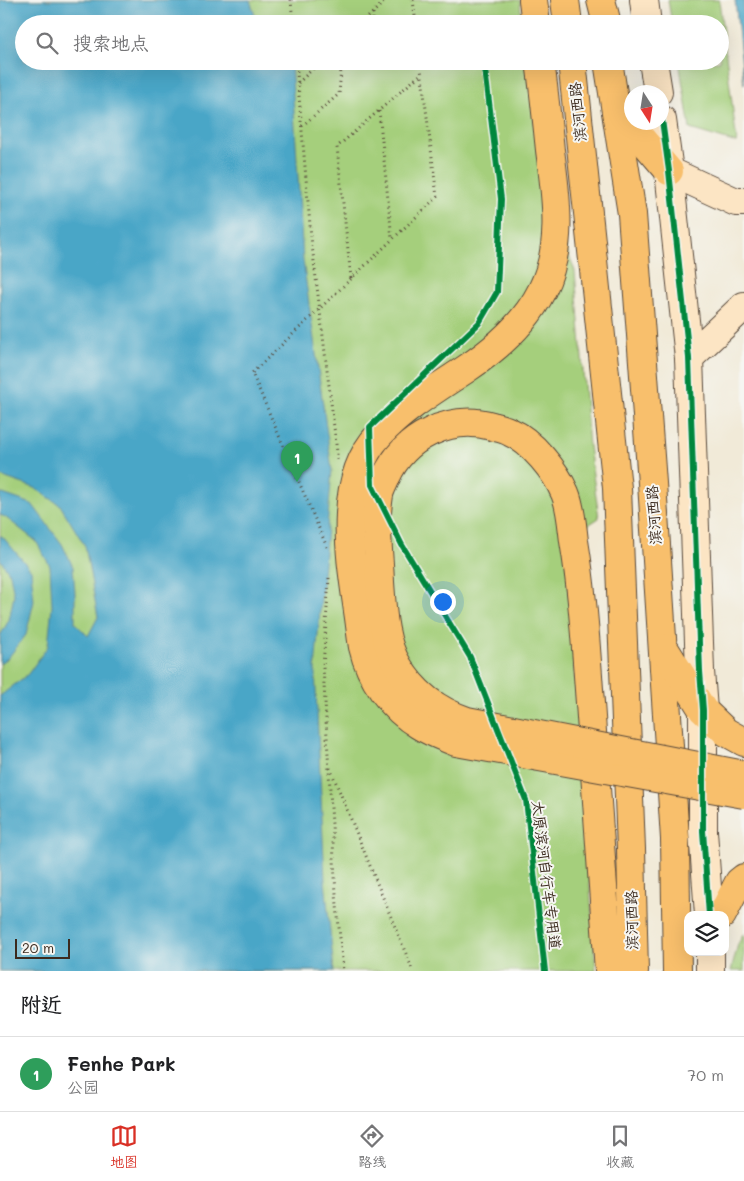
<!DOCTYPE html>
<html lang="zh">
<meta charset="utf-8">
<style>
:root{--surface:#fff;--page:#f2f2f2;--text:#202124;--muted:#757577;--line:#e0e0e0;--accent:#d93025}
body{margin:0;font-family:Mali,"LXGW WenKai TC",sans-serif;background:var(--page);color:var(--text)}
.controls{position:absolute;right:15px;bottom:15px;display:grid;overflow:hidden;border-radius:10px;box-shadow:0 5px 20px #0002}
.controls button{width:45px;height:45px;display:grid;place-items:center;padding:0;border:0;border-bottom:1px solid var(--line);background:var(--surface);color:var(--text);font:25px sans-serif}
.compass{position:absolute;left:624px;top:85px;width:45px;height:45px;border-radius:50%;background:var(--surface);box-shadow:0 5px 20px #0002;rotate:168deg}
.scale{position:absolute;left:15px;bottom:12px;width:55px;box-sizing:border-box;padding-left:5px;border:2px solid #3b2a1e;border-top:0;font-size:14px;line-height:18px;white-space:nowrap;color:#3b2a1e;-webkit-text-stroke:4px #f6f6f2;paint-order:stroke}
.you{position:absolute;left:442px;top:601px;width:18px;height:18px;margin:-12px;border:4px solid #fff;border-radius:50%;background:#1a73e8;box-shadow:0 0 0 8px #1a73e833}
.badge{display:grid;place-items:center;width:32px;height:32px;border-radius:50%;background:var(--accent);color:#fff;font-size:16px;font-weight:700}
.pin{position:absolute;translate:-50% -41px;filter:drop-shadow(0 1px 2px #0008)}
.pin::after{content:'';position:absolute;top:26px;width:18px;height:15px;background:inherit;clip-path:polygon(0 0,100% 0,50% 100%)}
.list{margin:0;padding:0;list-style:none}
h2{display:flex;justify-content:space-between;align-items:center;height:65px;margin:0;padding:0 20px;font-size:21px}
h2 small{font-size:16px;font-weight:400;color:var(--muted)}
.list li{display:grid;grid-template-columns:32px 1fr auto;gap:15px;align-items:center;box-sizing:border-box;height:75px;padding:0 20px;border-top:1px solid var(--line)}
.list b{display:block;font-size:19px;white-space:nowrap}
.list p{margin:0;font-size:16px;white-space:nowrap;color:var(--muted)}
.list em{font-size:16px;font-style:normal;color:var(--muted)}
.icon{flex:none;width:28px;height:28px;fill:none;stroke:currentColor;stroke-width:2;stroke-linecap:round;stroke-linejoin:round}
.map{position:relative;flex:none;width:744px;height:971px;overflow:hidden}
.search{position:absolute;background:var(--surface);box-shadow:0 5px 20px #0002;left:15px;right:15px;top:15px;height:55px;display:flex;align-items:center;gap:12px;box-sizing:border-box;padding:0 18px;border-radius:28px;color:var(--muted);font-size:19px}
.sheet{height:140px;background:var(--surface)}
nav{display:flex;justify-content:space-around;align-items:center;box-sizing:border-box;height:70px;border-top:1px solid var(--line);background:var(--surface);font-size:14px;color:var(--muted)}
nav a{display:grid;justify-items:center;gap:2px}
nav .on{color:var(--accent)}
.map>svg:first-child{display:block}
.green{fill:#a5cf7b;stroke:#707c4c}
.water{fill:#48a6c7;stroke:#426872}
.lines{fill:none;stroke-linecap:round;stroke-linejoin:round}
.secondary-casing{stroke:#56473a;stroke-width:30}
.highway-casing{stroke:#56473a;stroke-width:30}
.path{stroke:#56473a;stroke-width:3;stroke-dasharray:1 4;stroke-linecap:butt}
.secondary{stroke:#fce5c4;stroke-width:28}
.highway{stroke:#f8bf6c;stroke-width:28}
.highway-bridge-casing{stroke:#56473a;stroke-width:30;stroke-linecap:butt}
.highway-bridge{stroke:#f8bf6c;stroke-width:28}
.cycleway-casing{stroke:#f6f6f2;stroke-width:9}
.cycleway{stroke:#00873e;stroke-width:6}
.labels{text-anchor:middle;stroke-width:4;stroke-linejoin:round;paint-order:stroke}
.street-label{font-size:15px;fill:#3b2a1e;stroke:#f6f6f2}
</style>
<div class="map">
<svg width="744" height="971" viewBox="0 0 744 971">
<rect width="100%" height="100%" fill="#f6f6f2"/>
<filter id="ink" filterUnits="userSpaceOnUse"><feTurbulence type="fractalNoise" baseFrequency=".02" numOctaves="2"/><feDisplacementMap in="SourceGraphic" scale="10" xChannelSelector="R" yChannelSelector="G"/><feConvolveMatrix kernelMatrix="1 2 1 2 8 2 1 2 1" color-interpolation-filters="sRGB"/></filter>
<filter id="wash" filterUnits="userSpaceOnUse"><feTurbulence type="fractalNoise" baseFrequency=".0096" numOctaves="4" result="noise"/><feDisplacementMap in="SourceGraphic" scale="20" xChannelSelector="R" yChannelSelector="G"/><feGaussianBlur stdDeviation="1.12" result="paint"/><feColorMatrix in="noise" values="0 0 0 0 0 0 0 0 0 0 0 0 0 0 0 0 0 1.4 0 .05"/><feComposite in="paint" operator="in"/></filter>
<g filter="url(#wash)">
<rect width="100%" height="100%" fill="#f1ead8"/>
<g class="green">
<polygon points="0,0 520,0 522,24 24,24 24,61 527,61 541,179 575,271 589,446 599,518 565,540 596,971 0,971"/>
<polygon points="668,0 719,0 737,143 690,129 679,61 720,61 720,24 672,24"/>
<polygon points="744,933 744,971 731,971 738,944"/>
</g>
<g class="water">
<polygon points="0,0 250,0 256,19 260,24 24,24 24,61 291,61 303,260 332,470 315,669 325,881 334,971 0,971 0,696 28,674 48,646 52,606 50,566 36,541 5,517 0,515 0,493 32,504 62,544 73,567 75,593 75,623 88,636 98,617 85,546 60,505 35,488 0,476"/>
<polygon points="735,0 744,0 744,84"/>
<polygon points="0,536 2,536 31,570 34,601 26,635 8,658 0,664 0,636 9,620 14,595 10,574 0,559"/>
</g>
</g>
<g filter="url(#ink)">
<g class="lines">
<g class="secondary-casing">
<g id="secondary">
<polyline points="644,0 647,24"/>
<polyline points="653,61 658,92"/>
<polyline points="662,120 669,171 689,358 700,671 703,710 703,831 709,915"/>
<polyline points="669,171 736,202 744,202"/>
<polyline points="689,358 744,306"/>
<polyline points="710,971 710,952"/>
</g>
</g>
<g class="highway-casing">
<g id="highway">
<polyline points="533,0 536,24"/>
<polyline points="565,0 568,24"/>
<polyline points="601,0 607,24"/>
<polyline points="572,61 617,488 631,849 634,971"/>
<polyline points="608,61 632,214 652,483 675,839 677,971"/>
<polyline points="636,122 640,137 669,171"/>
<polyline points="664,648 703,710 726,732 744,742"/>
<polyline points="590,703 609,971"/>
<polyline points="722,915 739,882 744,878"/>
</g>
</g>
<g class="path">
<polyline points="291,0 293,24"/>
<polyline points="413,0 416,24"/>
<polyline points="373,13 373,24"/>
<polyline points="361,24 386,0"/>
<polyline points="296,61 311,237 337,452 337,462"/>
<polyline points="298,83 321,61"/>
<polyline points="379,111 392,239"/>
<polyline points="302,126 339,94 341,68 348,61"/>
<polyline points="351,278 337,147 421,74"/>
<polyline points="327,547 252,373 437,197 420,61"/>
<polyline points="329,578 323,667 336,894 343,971"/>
<polyline points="330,768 413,971"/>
</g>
<use href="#secondary" class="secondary"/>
<use href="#highway" class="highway"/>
<g class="highway-bridge-casing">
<g id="highway-bridge">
<path d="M540,61C544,91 547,121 550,150C556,197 564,246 542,290C526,323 496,349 466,369C436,389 404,408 379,435C337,480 350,556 358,611C360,623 361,636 363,647C370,678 392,709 419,725C430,732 444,737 456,742L744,794"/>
<path d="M590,703C586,649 583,594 574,541C572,526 571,507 565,493C556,472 532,441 510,432C505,429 498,428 492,426C450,414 404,437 386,477C384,483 380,489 379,495C374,523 379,553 380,582C382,609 383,642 398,666C414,694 437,711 467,721L744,775"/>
</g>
</g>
<use href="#highway-bridge" class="highway-bridge"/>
<g class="cycleway-casing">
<g id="cycleway">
<polyline points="484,61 501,199 497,292 479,323 370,427 372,485 402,545 470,657 526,800 545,971"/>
<polyline points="662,120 669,171 689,358 700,671 703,710 703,831 709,915"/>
</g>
</g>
<use href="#cycleway" class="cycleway"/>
</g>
</g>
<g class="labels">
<g class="street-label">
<text transform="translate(578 112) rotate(-96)" y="5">滨河西路</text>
<text transform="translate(654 515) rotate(-94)" y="5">滨河西路</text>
<text transform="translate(546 875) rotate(83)" y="5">太原滨河自行车专用道</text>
<text transform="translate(632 920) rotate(-91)" y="5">滨河西路</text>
</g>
</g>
</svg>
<div class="controls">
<button><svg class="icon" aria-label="layers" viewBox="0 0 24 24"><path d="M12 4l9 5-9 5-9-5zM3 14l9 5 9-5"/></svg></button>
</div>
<svg class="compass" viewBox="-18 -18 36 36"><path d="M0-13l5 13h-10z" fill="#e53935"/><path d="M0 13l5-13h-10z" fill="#757577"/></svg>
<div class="scale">20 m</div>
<div class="you"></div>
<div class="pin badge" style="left:297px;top:482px;background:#2e9e5b">1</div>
<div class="search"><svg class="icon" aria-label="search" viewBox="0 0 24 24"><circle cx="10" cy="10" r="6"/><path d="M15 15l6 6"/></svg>搜索地点</div>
</div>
<section class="sheet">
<h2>附近<small></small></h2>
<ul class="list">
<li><span class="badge" style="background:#2e9e5b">1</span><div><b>Fenhe Park</b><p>公园</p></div><em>70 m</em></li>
</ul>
</section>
<nav>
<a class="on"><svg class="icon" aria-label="map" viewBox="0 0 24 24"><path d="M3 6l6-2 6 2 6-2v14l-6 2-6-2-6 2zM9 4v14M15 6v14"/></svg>地图</a>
<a><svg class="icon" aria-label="directions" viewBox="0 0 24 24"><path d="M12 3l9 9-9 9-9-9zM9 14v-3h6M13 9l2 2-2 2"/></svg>路线</a>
<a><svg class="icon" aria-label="saved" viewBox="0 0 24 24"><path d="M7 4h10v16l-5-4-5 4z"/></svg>收藏</a>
</nav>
